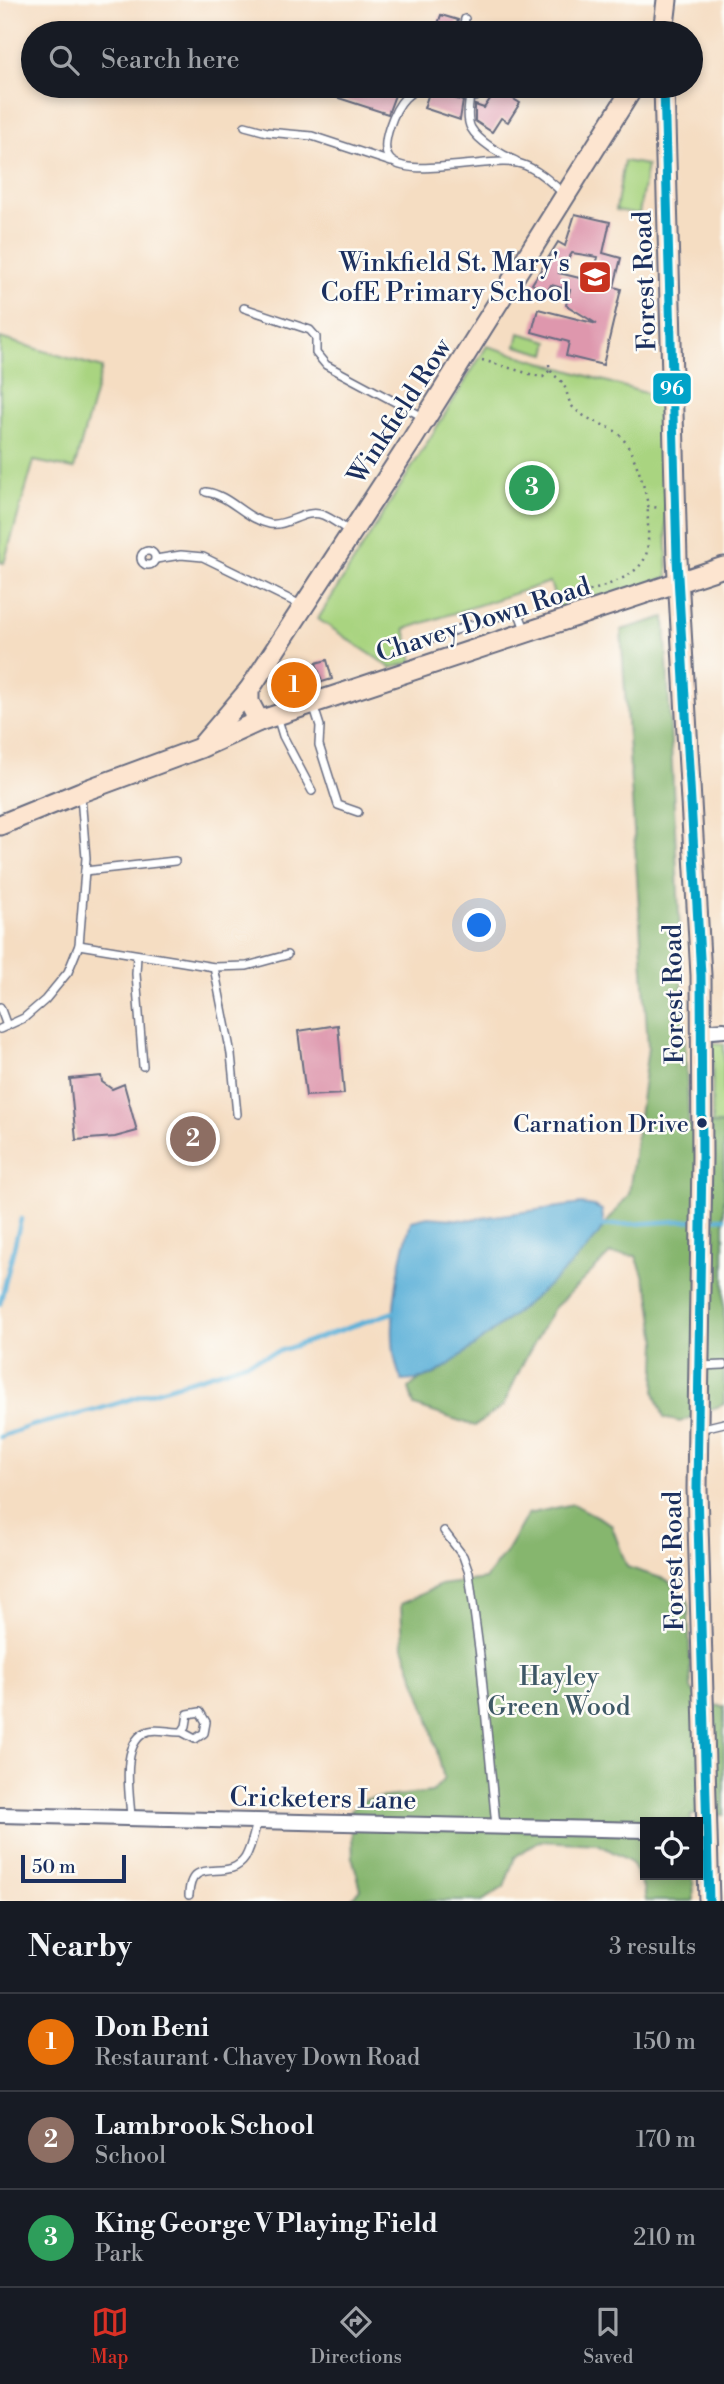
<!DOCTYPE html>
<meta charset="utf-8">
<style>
:root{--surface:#171b24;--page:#242831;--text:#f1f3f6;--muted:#9ea1a6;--line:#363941;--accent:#d93025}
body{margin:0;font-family:"Libre Bodoni",serif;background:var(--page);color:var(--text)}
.controls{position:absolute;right:21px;bottom:21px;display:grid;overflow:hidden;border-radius:0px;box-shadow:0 4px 10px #0003}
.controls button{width:63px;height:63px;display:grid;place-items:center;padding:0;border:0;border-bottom:2px solid var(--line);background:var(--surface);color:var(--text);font:35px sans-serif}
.scale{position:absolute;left:21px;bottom:18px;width:105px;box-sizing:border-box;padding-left:7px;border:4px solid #1b2f5e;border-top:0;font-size:19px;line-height:24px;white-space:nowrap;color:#1b2f5e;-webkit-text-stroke:5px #fdfcf7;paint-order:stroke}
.you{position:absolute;left:480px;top:926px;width:24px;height:24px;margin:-18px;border:5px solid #fff;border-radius:50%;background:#1a73e8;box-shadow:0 0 0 10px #1a73e833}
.badge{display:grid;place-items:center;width:46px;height:46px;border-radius:50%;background:var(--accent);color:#fff;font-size:23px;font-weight:700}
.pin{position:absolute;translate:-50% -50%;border:4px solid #fff;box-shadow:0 2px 7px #0006}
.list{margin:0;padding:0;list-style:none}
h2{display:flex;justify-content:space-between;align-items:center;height:91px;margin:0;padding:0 28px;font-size:30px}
h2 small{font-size:23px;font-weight:400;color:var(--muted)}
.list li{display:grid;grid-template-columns:46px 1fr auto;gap:21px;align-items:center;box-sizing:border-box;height:98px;padding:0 28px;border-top:2px solid var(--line)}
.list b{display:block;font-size:26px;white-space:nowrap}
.list p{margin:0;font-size:23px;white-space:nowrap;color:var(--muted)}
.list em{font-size:23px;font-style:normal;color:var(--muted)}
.icon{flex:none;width:38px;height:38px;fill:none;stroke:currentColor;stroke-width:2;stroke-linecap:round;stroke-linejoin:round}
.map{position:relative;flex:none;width:724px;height:1901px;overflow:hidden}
.search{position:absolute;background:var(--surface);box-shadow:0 4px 10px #0003;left:21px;right:21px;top:21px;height:77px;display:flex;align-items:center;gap:18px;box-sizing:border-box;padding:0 24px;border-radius:38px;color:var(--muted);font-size:26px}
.sheet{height:385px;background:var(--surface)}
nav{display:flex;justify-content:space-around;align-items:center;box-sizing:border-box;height:98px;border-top:2px solid var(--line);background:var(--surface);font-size:19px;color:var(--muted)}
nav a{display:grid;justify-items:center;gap:4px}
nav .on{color:var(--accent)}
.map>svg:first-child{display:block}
.green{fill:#a9d480;stroke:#62826f;stroke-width:2}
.forest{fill:#86b66e;stroke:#507266;stroke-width:2}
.water{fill:#5cb0d8;stroke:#3c709b;stroke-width:2}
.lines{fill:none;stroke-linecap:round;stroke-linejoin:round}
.stream{stroke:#5cb0d8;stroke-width:4.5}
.building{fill:#de97ad;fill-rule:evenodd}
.lane-casing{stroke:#676c81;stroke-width:10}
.street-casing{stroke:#676c81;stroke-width:18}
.secondary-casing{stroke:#676c81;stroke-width:23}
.path{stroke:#676c81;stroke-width:2.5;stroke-dasharray:2 5;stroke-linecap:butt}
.lane{stroke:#fff;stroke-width:7}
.street{stroke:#fff;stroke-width:14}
.secondary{stroke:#fde5d0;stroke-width:19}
.bus-1-casing{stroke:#fdfcf7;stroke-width:14}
.bus-1{stroke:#01a3c8;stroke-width:9}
.bus-dot{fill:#1b2f5e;stroke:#fdfcf7;stroke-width:2.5}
.labels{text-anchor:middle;stroke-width:5;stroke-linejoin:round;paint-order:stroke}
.bus-label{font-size:24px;fill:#1b2f5e;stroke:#fdfcf7;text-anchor:end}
.poi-label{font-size:26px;fill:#1b2f5e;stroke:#fdfcf7;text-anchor:end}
.street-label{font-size:26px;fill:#1b2f5e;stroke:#fdfcf7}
.park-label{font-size:26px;fill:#3e5866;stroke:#fdfcf7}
.line-badge{stroke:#fdfcf7;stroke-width:2.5}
.badge-label{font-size:19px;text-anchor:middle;font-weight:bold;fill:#fff}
</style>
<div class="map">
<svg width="724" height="1901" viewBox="0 0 724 1901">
<rect width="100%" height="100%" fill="#fdfcf7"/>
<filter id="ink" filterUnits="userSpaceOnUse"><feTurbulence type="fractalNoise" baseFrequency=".0143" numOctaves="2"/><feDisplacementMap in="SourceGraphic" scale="14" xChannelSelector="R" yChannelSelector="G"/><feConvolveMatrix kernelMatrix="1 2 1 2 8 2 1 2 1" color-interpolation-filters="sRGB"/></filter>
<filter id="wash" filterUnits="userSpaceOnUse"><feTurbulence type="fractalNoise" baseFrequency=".00686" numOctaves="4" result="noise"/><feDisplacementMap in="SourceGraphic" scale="28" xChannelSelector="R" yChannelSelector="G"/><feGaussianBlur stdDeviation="1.57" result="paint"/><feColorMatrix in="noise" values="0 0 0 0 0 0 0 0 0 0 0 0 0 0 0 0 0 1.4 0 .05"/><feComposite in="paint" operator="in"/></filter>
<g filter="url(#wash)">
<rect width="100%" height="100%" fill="#f5ddc2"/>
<g class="green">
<polygon points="624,161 647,165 639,214 616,210"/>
<polygon points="519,333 549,341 546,354 516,346"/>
<polygon points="0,338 102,368 74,469 34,461 4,563 0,562"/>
<polygon points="487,346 662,398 668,577 560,615 550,582 405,629 413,662 391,668 318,619"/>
<polygon points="713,1043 724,1044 724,1124 712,1124"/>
</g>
<g class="forest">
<polygon points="665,617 689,1125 724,1124 724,1404 680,1422 664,1418 655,1392 657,1342 650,1294 636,1256 610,1254 554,1308 524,1361 503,1406 475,1426 414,1406 409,1388 417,1381 437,1373 485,1336 593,1240 629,1194 648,1047 621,630"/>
<polygon points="573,1504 611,1524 627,1567 667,1580 688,1600 691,1688 701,1705 724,1706 724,1815 691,1815 691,1822 645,1822 645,1875 693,1875 694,1901 646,1901 644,1889 630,1861 598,1844 539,1841 515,1857 504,1887 482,1901 349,1901 361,1889 353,1860 351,1810 367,1799 432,1792 444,1779 428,1716 403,1647 401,1604 440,1585 485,1579 505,1553 528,1514"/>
</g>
<path class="water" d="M581,1204L594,1206L602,1210C602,1214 604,1222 603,1226C593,1255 468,1353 438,1372C426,1379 415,1381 402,1381C382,1340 399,1263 411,1221L428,1217L465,1220Z"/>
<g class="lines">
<g class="stream">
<polyline points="707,1219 724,1218"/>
<polyline points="599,1226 695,1220"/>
<polyline points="0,1304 21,1219"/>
<polyline points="0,1437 30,1426 96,1410 224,1370 397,1311"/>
</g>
</g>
<g id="blocks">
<g class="building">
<polygon points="441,15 458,20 454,33 435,33"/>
<polygon points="308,86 371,86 395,95 388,114 308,88"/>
<polygon points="499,86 508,86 517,92 512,98 520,103 508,122 501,118 492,132 475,121 475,105 484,108"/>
<polygon points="429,93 439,93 463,101 460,120 424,108"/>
<path d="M575,214L610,222L603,253L621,258L614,287L621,289L603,365L566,356L569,342L532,332L538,309L597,324L566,305L570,290L551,285L546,293L532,284L558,242L565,246ZM572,253L598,257L592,281L559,273Z"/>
<polygon points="327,660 332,679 322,682 316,663"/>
<polygon points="294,666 298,679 310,675 314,690 279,701 272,677 276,672"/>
<polygon points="338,1025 344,1094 306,1096 298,1031"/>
<polygon points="101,1076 102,1082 112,1089 124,1084 137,1131 115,1137 76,1140 70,1079"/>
</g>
</g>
</g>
<g filter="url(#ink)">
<use href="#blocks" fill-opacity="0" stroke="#676c81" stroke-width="2"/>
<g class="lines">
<g class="lane-casing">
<g id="lane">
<polyline points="462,33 465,19"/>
<path d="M470,95C469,104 466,119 471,128C479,142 502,155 516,161"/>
<path d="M476,97C461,91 445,84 428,87C419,88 411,92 405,98C395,108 379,145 389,158C405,181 493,155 521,164C538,169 553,184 565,195"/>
<polyline points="245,126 267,132 312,136 391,162"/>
<polyline points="244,308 310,330 316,337 316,353 326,365 425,418"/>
<path d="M206,492C230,495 245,519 270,524C288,527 305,508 323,515C333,519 342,527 351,532"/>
<circle cx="148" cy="558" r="7"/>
<polyline points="156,559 181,555 203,557 303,606"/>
<polyline points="419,642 509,613 515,613 520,616 526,632"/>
<polyline points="313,704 320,726 319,745 338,805 358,812"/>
<polyline points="277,716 283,736 312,791"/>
<polyline points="85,871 175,861"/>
<polyline points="79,945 214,967 247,966 287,955"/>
<polyline points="137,955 136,974 143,1066"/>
<polyline points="214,967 231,1054 237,1114"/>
<polyline points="0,1007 7,1026"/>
<polyline points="0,1029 24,1018 45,1000 68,972 79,945 86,858 81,796"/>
<polyline points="700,1366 724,1365"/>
<polyline points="699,1429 724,1423"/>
<polyline points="444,1531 463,1556 469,1573 480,1656 496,1826"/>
<path d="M131,1817C130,1795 119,1740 149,1731C159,1728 171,1733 182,1732L186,1726L188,1714L200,1712L206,1722L204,1733L195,1739L182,1732"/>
<path d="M189,1895C190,1853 228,1884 245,1858C251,1848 254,1833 257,1822"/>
</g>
</g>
<g class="street-casing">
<g id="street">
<polyline points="700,1032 724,1030"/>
<polyline points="0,1815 645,1830"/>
</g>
</g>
<g class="secondary-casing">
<g id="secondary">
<polyline points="663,33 667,0"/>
<polyline points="664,86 677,559 701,975 702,1156 697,1489 709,1901"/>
<polyline points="259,721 249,702 249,690 412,440 634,86"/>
<polyline points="203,744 249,690"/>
<polyline points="0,825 81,792 200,748 259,721 724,567"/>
</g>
</g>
<g class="path">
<polyline points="482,360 537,376 543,377 550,370"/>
<path d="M549,364C550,374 555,375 561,381C569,390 566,403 576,410C587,420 603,424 615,431C632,442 645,487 648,506L659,508"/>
<path d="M556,601C580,593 638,582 646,555C650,541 647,521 648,506"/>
</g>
<use href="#lane" class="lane"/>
<use href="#street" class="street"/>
<use href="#secondary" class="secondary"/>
<g class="bus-1-casing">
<polyline id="bus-1" points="664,86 677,559 701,975 702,1156 697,1489 709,1901"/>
</g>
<use href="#bus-1" class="bus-1"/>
</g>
</g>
<defs>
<g id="school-square" transform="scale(1.75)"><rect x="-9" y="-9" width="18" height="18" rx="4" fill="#c8321e" stroke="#fdfcf7"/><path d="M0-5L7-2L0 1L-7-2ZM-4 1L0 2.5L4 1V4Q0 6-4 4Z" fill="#fff"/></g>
</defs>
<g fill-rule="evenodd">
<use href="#school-square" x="595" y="277"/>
</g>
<circle class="bus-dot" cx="702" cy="1123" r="6"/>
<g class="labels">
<g class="bus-label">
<text x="689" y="1132">Carnation Drive</text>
</g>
<g class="poi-label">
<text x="570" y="271">Winkfield St. Mary's<tspan x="570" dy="30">CofE Primary School</tspan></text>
</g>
<g class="street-label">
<text transform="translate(644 281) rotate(-92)" y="9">Forest Road</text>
<text transform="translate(399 411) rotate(-57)" y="9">Winkfield Row</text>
<text transform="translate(483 619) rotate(-18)" y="9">Chavey Down Road</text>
<text transform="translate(673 994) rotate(-91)" y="9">Forest Road</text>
<text transform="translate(673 1561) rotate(-91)" y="9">Forest Road</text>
<text transform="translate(323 1798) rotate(1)" y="9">Cricketers Lane</text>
</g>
<g class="park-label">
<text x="559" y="1685">Hayley<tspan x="559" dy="30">Green Wood</tspan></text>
</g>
</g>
<rect class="line-badge" x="652" y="372" width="40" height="33" rx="7" fill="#01a3c8"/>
<g class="badge-label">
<text x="672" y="395">96</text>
</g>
</svg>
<div class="controls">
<button><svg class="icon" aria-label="locate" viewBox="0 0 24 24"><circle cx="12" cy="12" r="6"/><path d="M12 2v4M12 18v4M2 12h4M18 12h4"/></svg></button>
</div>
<div class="scale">50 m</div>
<div class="you"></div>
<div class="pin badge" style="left:294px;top:685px;background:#e8710a">1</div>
<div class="pin badge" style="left:193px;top:1139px;background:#8d6e63">2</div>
<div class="pin badge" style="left:532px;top:488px;background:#2e9e5b">3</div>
<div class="search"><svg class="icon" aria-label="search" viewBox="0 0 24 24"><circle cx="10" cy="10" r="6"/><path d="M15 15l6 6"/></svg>Search here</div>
</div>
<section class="sheet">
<h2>Nearby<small>3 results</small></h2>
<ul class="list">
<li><span class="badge" style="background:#e8710a">1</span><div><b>Don Beni</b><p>Restaurant · Chavey Down Road</p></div><em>150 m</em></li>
<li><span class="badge" style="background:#8d6e63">2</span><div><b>Lambrook School</b><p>School</p></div><em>170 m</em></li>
<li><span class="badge" style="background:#2e9e5b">3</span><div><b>King George V Playing Field</b><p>Park</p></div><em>210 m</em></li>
</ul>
</section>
<nav>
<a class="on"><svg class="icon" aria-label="map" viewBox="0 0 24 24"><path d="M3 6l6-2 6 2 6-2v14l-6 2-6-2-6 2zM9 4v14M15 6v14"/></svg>Map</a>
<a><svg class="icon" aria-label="directions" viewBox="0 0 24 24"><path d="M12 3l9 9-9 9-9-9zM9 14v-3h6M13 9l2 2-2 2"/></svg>Directions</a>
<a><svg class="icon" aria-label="saved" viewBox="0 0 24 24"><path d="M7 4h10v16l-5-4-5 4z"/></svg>Saved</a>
</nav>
